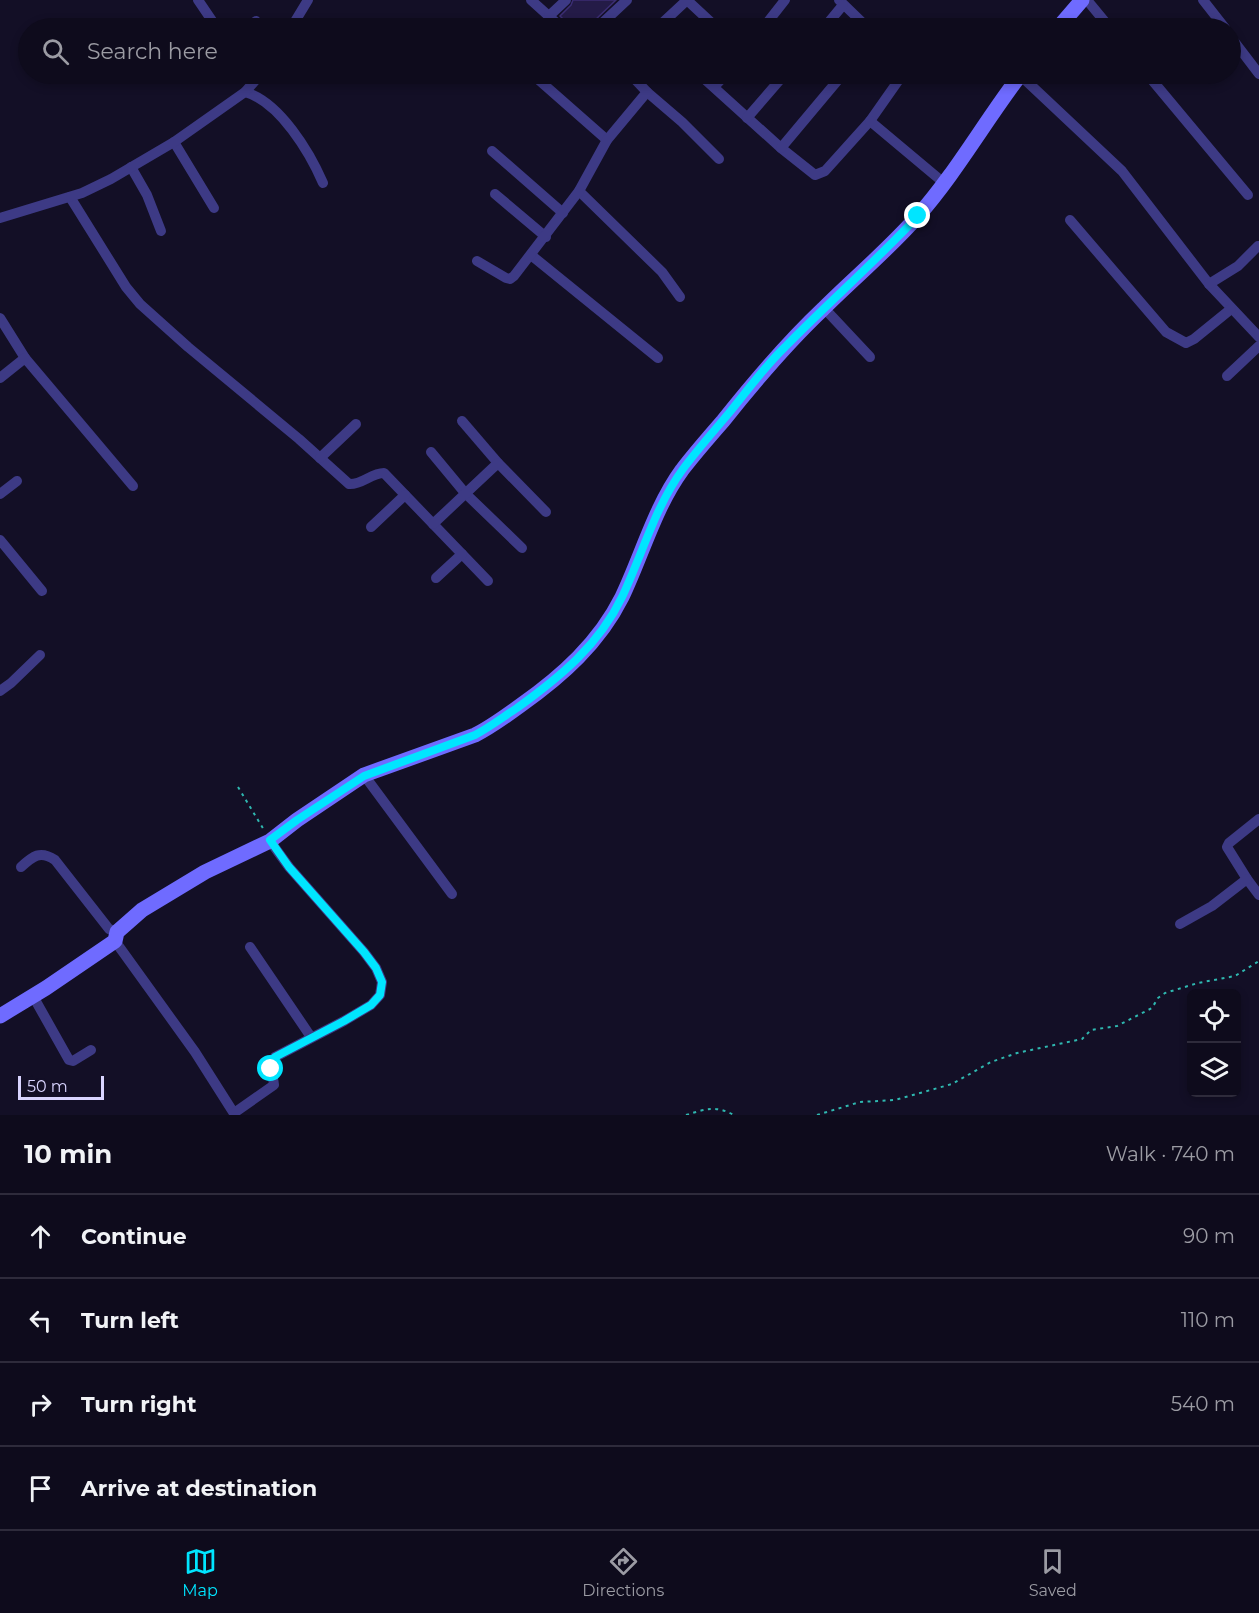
<!DOCTYPE html>
<meta charset="utf-8">
<style>
:root{--surface:#0e0b1c;--page:#171425;--text:#f1f3f6;--muted:#9b9ba3;--line:#2e2b3b;--accent:#00e5ff}
body{margin:0;font-family:Montserrat,sans-serif;background:var(--page);color:var(--text)}
.controls{position:absolute;right:18px;bottom:18px;display:grid;overflow:hidden;border-radius:9px;box-shadow:0 3px 9px #0003}
.controls button{width:54px;height:54px;display:grid;place-items:center;padding:0;border:0;border-bottom:2px solid var(--line);background:var(--surface);color:var(--text);font:30px sans-serif}
.scale{position:absolute;left:18px;bottom:15px;width:86px;box-sizing:border-box;padding-left:6px;border:3px solid #d9d4ff;border-top:0;font-size:16px;line-height:21px;white-space:nowrap;color:#d9d4ff;-webkit-text-stroke:4px #130f26;paint-order:stroke}
.stop{position:absolute;width:18px;height:18px;margin:-14px;border:4px solid #00e5ff;border-radius:50%;background:#fff}
.stop.end{background:#00e5ff;border-color:#fff;box-shadow:0 2px 6px #0008}
.list{margin:0;padding:0;list-style:none}
h2{display:flex;justify-content:space-between;align-items:center;height:78px;margin:0;padding:0 24px;font-size:26px}
h2 small{font-size:20px;font-weight:400;color:var(--muted)}
.list li{display:grid;grid-template-columns:39px 1fr auto;gap:18px;align-items:center;box-sizing:border-box;height:84px;padding:0 24px;border-top:2px solid var(--line)}
.list b{display:block;font-size:22px;white-space:nowrap}
.list em{font-size:20px;font-style:normal;color:var(--muted)}
.icon{flex:none;width:33px;height:33px;fill:none;stroke:currentColor;stroke-width:2;stroke-linecap:round;stroke-linejoin:round}
.map{position:relative;flex:none;width:1259px;height:1115px;overflow:hidden}
.search{position:absolute;background:var(--surface);box-shadow:0 3px 9px #0003;left:18px;right:18px;top:18px;height:66px;display:flex;align-items:center;gap:15px;box-sizing:border-box;padding:0 21px;border-radius:33px;color:var(--muted);font-size:22px}
.sheet{height:414px;background:var(--surface)}
nav{display:flex;justify-content:space-around;align-items:center;box-sizing:border-box;height:84px;border-top:2px solid var(--line);background:var(--surface);font-size:16px;color:var(--muted)}
nav a{display:grid;justify-items:center;gap:3px}
nav .on{color:var(--accent)}
.map>svg:first-child{display:block}
.building{fill:#241b47;stroke:#3b2d73;stroke-width:1.5}
.lines{fill:none;stroke-linecap:round;stroke-linejoin:round}
.path{stroke:#2fb8b0;stroke-width:2;stroke-dasharray:3 4.5;stroke-linecap:butt}
.street{stroke:#3d3a85;stroke-width:10}
.secondary{stroke:#6f6bff;stroke-width:15}
.route{stroke:#00e5ff;stroke-width:8}
</style>
<div class="map">
<svg width="1259" height="1115" viewBox="0 0 1259 1115">
<rect width="100%" height="100%" fill="#130f26"/>
<polygon class="building" points="573,0 616,0 592,23 590,28 569,28 567,23 560,16 571,5"/>
<g class="lines">
<g class="path">
<polyline points="238,787 264,830"/>
<path d="M686,1115C706,1109 715,1105 734,1115"/>
<polyline points="817,1115 860,1102 895,1100 952,1084 991,1062 1017,1053 1082,1039 1091,1030 1117,1026 1152,1008 1158,998 1165,993 1198,983 1235,976 1259,961"/>
</g>
<g class="street">
<polyline points="198,0 217,28"/>
<polyline points="531,0 562,28"/>
<polyline points="687,0 717,28"/>
<polyline points="839,0 868,28"/>
<polyline points="1087,0 1110,28"/>
<polyline points="1203,0 1225,28"/>
<polyline points="549,16 566,0"/>
<polyline points="246,28 256,21"/>
<polyline points="291,28 308,0"/>
<polyline points="597,28 627,0"/>
<polyline points="657,28 687,0"/>
<polyline points="763,28 785,0"/>
<polyline points="824,28 843,5"/>
<polyline points="1230,36 1259,74"/>
<polyline points="532,74 607,140"/>
<polyline points="699,74 781,148 815,175 825,171 870,121 903,74"/>
<polyline points="1147,74 1248,195"/>
<polyline points="1020,75 1122,171 1209,284 1259,337"/>
<polyline points="714,87 726,74"/>
<path d="M245,92C280,102 310,153 323,183"/>
<polyline points="647,92 682,122 719,159"/>
<polyline points="747,118 785,74"/>
<polyline points="870,121 944,183"/>
<polyline points="174,142 214,208"/>
<polyline points="781,148 843,74"/>
<polyline points="492,151 563,213"/>
<polyline points="131,167 147,195 161,231"/>
<polyline points="579,191 662,272 680,297"/>
<polyline points="495,194 546,237"/>
<path d="M70,197L126,287L140,304L188,347L299,439L349,484C362,485 371,473 384,473L488,581"/>
<polyline points="0,218 82,193 111,179 174,142 245,92 261,74"/>
<polyline points="1070,220 1166,332 1186,343 1194,339 1231,309"/>
<polyline points="531,255 658,358"/>
<polyline points="477,261 506,278 510,279 514,276 579,191 607,140 647,92 630,74"/>
<polyline points="1209,284 1238,266 1258,246"/>
<polyline points="824,308 870,357"/>
<polyline points="0,318 25,358"/>
<polyline points="1227,376 1259,346"/>
<polyline points="0,378 25,358 133,486"/>
<polyline points="462,421 498,463"/>
<polyline points="431,452 465,493 522,548"/>
<polyline points="320,458 356,424"/>
<polyline points="0,494 17,481"/>
<polyline points="433,524 498,463 546,512"/>
<polyline points="371,527 405,495"/>
<polyline points="0,540 42,591"/>
<polyline points="436,578 462,554"/>
<polyline points="0,691 11,683 40,655"/>
<polyline points="364,775 452,894"/>
<polyline points="1259,819 1229,843 1227,847 1247,879 1259,895"/>
<path d="M21,867C33,856 40,850 55,860L109,929L117,932"/>
<polyline points="1180,924 1212,906 1247,879"/>
<polyline points="115,941 195,1052 235,1115"/>
<polyline points="250,947 311,1037"/>
<polyline points="33,996 69,1060 73,1061 91,1050"/>
<polyline points="234,1113 274,1085 271,1064 275,1057 344,1021 371,1005 380,995 382,982 376,968 364,952 289,867 270,841"/>
</g>
<g class="secondary">
<polyline points="1058,28 1082,0"/>
<path d="M0,1016L46,988L115,941L117,932L142,910L205,872L270,841L297,820L364,775L475,735C491,727 506,716 521,705C562,676 599,643 622,597C642,555 655,507 682,470C695,453 709,437 723,421C754,382 786,344 823,309C854,278 888,250 917,217C956,173 985,121 1021,74"/>
</g>
</g>
<g class="lines">
<path class="route" d="M271,1069V1061L275,1057L344,1021L371,1005L380,995L382,982L376,968L364,952L289,867L270,840L297,820L364,776L475,735C490,727 503,717 517,708C560,677 599,645 622,597C642,555 655,507 683,469C697,450 713,432 729,413C747,391 764,367 785,347C828,303 875,262 918,216"/>
</g>
</svg>
<div class="controls">
<button><svg class="icon" aria-label="locate" viewBox="0 0 24 24"><circle cx="12" cy="12" r="6"/><path d="M12 2v4M12 18v4M2 12h4M18 12h4"/></svg></button>
<button><svg class="icon" aria-label="layers" viewBox="0 0 24 24"><path d="M12 4l9 5-9 5-9-5zM3 14l9 5 9-5"/></svg></button>
</div>
<div class="scale">50 m</div>
<div class="stop" style="left:271px;top:1069px"></div>
<div class="stop end" style="left:918px;top:216px"></div>
<div class="search"><svg class="icon" aria-label="search" viewBox="0 0 24 24"><circle cx="10" cy="10" r="6"/><path d="M15 15l6 6"/></svg>Search here</div>
</div>
<section class="sheet">
<h2>10 min<small>Walk · 740 m</small></h2>
<ul class="list">
<li><svg class="icon" aria-label="ahead" viewBox="0 0 24 24"><path d="M12 20V5M6 11l6-6 6 6"/></svg><div><b>Continue</b></div><em>90 m</em></li>
<li><svg class="icon" aria-label="left" viewBox="0 0 24 24"><path d="M17 20v-9H6M10 6l-5 5 5 5"/></svg><div><b>Turn left</b></div><em>110 m</em></li>
<li><svg class="icon" aria-label="right" viewBox="0 0 24 24"><path d="M7 20v-9h11M14 6l5 5-5 5"/></svg><div><b>Turn right</b></div><em>540 m</em></li>
<li><svg class="icon" aria-label="arrive" viewBox="0 0 24 24"><path d="M6 21V4h12l-3 4 3 4H6"/></svg><div><b>Arrive at destination</b></div></li>
</ul>
</section>
<nav>
<a class="on"><svg class="icon" aria-label="map" viewBox="0 0 24 24"><path d="M3 6l6-2 6 2 6-2v14l-6 2-6-2-6 2zM9 4v14M15 6v14"/></svg>Map</a>
<a><svg class="icon" aria-label="directions" viewBox="0 0 24 24"><path d="M12 3l9 9-9 9-9-9zM9 14v-3h6M13 9l2 2-2 2"/></svg>Directions</a>
<a><svg class="icon" aria-label="saved" viewBox="0 0 24 24"><path d="M7 4h10v16l-5-4-5 4z"/></svg>Saved</a>
</nav>
